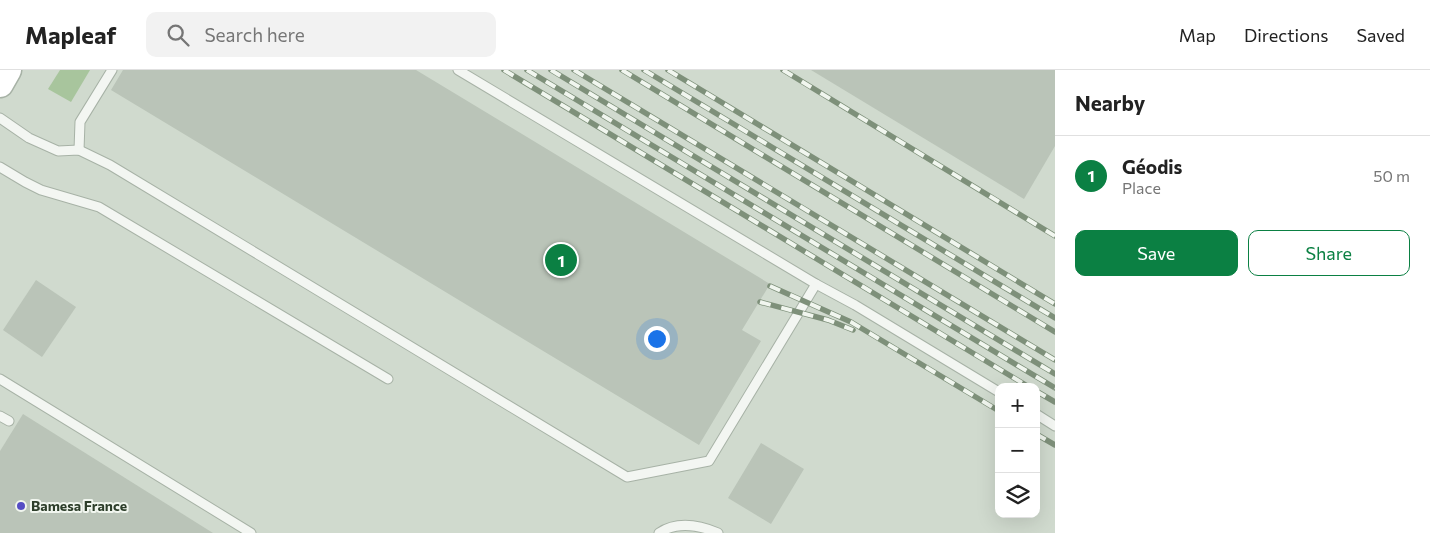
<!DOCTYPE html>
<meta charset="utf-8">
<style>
:root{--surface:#fff;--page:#f2f2f2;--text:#222;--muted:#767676;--line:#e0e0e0;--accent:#0b8043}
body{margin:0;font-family:Commissioner,sans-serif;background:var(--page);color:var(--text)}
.controls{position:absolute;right:15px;bottom:15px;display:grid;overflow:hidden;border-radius:10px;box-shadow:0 5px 20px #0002}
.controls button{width:45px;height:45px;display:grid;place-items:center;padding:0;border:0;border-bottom:1px solid var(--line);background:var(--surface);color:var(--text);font:25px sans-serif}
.you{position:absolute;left:656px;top:268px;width:18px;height:18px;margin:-12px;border:4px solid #fff;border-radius:50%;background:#1a73e8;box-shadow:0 0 0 8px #1a73e833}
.badge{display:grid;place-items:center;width:32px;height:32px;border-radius:50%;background:var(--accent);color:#fff;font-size:16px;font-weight:700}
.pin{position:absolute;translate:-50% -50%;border:2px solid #fff;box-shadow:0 1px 5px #0006}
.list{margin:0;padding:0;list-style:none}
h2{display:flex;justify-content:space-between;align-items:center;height:65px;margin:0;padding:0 20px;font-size:21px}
h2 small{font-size:16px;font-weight:400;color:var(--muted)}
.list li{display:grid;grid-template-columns:32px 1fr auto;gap:15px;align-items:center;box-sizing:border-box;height:80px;padding:0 20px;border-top:1px solid var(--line)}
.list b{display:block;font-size:19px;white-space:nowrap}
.list p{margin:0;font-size:16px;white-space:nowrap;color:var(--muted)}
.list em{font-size:16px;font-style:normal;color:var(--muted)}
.actions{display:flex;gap:10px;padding:15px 20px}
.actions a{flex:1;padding:11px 0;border:1px solid var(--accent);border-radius:10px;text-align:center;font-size:18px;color:var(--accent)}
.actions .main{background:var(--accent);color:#fff}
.icon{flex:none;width:28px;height:28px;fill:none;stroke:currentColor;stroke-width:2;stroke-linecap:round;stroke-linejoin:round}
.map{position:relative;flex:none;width:1055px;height:463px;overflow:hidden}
header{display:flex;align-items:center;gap:30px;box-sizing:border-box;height:70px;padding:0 25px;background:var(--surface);border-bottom:1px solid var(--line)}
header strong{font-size:24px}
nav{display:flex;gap:28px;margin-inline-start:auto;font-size:18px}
.search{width:350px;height:45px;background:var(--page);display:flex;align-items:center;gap:12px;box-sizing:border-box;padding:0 18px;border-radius:10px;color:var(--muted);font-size:19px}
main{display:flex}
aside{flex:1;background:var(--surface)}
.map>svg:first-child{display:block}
.built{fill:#d0dace;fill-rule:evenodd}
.water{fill:#a8c59d}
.building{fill:#bac4b8}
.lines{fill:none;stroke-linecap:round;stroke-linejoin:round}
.service-casing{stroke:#a7b2a6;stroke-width:11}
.secondary-casing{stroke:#a7b2a6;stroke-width:29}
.service{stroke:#f3f6f2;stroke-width:9}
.secondary{stroke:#fff;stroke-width:26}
.rail-casing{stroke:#7e907a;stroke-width:5.5}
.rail{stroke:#f1f6ef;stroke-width:4;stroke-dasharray:11;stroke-linecap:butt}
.poi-dot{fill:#554dc4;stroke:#f1f6ef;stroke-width:2}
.labels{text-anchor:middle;stroke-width:4;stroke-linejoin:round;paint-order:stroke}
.poi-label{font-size:14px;font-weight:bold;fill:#2d3e2a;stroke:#f1f6ef;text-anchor:start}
</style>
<header>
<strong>Mapleaf</strong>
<div class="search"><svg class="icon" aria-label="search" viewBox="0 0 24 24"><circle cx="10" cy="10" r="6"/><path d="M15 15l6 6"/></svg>Search here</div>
<nav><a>Map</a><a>Directions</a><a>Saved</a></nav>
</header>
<main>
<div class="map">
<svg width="1055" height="463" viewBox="0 0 1055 463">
<rect width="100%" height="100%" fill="#e1e8e0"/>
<path class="built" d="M0,0H1055V463H0ZM999,317H1036V444H999Z"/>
<polygon class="water" points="60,0 90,0 71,32 48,19"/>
<g class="building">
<polygon points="123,0 416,0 770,214 742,260 761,271 699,375 111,20"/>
<polygon points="811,0 1055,0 1055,76 1024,129"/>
<polygon points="36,210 76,237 42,287 3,260"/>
<polygon points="23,344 213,463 0,463 0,381"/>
<polygon points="761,373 804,399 771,454 728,428"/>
</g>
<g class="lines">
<g class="service-casing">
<g id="service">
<polyline points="0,48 29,68 58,81 79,80 110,95 627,407 709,391 816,214 458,0"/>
<polyline points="79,80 80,52 112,0"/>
<polyline points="0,97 25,112 41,120 99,137 388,309"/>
<polyline points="816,214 855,235 999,322"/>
<polyline points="0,309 251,463"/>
<polyline points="1036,344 1055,356"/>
<polyline points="0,346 9,351"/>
<path d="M659,463C677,451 699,455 718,463"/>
</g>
</g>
<g class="secondary-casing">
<polyline id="secondary" points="0,14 8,0"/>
</g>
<use href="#service" class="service"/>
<use href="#secondary" class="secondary"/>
<g class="rail-casing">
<g id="rail">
<polyline points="504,0 1029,317"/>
<polyline points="527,0 1055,318"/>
<polyline points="551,0 1055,304"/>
<polyline points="574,0 1055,290"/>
<polyline points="622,0 1055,262"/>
<polyline points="644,0 1055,248"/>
<polyline points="668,0 1055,234"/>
<polyline points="783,0 1055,166"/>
<polyline points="770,216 851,252 999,341"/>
<polyline points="760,232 828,250 853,260"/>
<polyline points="1036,321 1055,332"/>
<polyline points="1036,364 1055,375"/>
</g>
</g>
<use href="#rail" class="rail"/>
</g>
<circle class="poi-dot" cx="21" cy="436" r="5"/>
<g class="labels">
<g class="poi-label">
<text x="31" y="441">Bamesa France</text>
</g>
</g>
</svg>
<div class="controls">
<button>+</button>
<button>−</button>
<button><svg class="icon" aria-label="layers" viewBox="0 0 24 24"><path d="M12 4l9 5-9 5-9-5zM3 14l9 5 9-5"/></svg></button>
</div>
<div class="you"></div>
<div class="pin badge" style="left:561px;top:190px">1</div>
</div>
<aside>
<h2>Nearby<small></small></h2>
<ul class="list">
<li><span class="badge">1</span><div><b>Géodis</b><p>Place</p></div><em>50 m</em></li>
</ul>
<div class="actions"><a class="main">Save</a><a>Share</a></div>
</aside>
</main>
